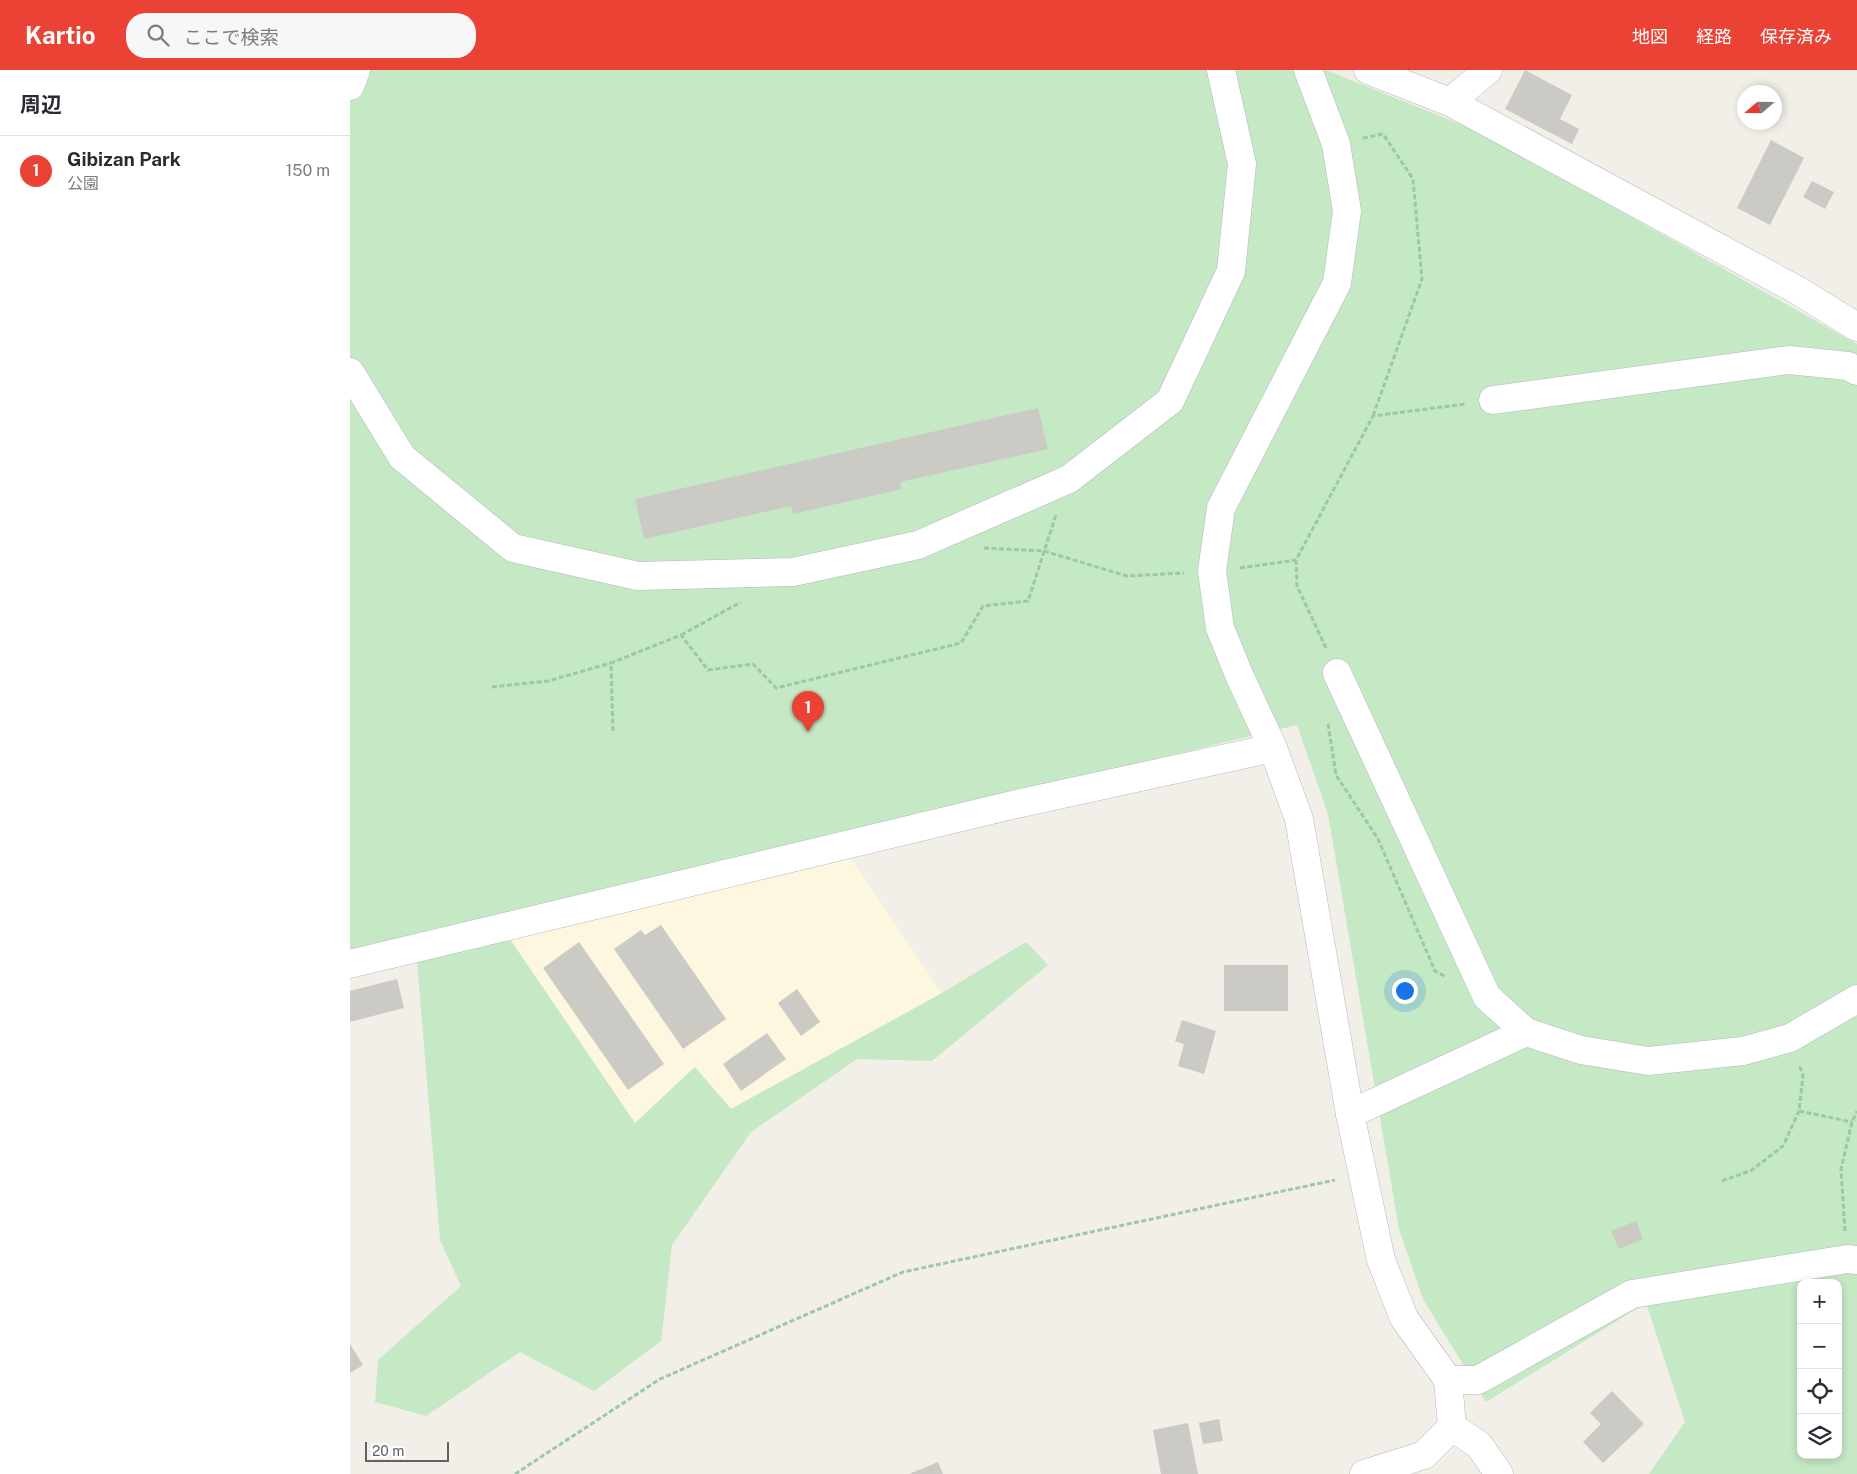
<!DOCTYPE html>
<html lang="ja">
<meta charset="utf-8">
<style>
:root{--surface:#fff;--page:#f7f7f7;--text:#2b2b33;--muted:#7c7c81;--line:#e1e1e2;--accent:#ea4335}
body{margin:0;font-family:"Public Sans","Noto Sans JP",sans-serif;background:var(--page);color:var(--text)}
.controls{position:absolute;right:15px;bottom:15px;display:grid;overflow:hidden;border-radius:10px;box-shadow:0 2px 8px #0003}
.controls button{width:45px;height:45px;display:grid;place-items:center;padding:0;border:0;border-bottom:1px solid var(--line);background:var(--surface);color:var(--text);font:25px sans-serif}
.compass{position:absolute;left:1387px;top:15px;width:45px;height:45px;border-radius:50%;background:var(--surface);box-shadow:0 2px 8px #0003;rotate:250deg}
.scale{position:absolute;left:15px;bottom:12px;width:84px;box-sizing:border-box;padding-left:5px;border:2px solid #5f6368;border-top:0;font-size:14px;line-height:18px;white-space:nowrap;color:#5f6368;-webkit-text-stroke:4px #fff;paint-order:stroke}
.you{position:absolute;left:1054px;top:920px;width:18px;height:18px;margin:-12px;border:4px solid #fff;border-radius:50%;background:#1a73e8;box-shadow:0 0 0 8px #1a73e833}
.badge{display:grid;place-items:center;width:32px;height:32px;border-radius:50%;background:var(--accent);color:#fff;font-size:16px;font-weight:700}
.pin{position:absolute;translate:-50% -41px;filter:drop-shadow(0 1px 2px #0008)}
.pin::after{content:'';position:absolute;top:26px;width:18px;height:15px;background:inherit;clip-path:polygon(0 0,100% 0,50% 100%)}
.list{margin:0;padding:0;list-style:none}
h2{display:flex;justify-content:space-between;align-items:center;height:65px;margin:0;padding:0 20px;font-size:21px}
h2 small{font-size:16px;font-weight:400;color:var(--muted)}
.list li{display:grid;grid-template-columns:32px 1fr auto;gap:15px;align-items:center;box-sizing:border-box;height:70px;padding:0 20px;border-top:1px solid var(--line)}
.list b{display:block;font-size:19px;white-space:nowrap}
.list p{margin:0;font-size:16px;white-space:nowrap;color:var(--muted)}
.list em{font-size:16px;font-style:normal;color:var(--muted)}
.icon{flex:none;width:28px;height:28px;fill:none;stroke:currentColor;stroke-width:2;stroke-linecap:round;stroke-linejoin:round}
.map{position:relative;flex:none;width:1507px;height:1404px;overflow:hidden}
header{display:flex;align-items:center;gap:30px;box-sizing:border-box;height:70px;padding:0 25px;background:var(--accent);color:#fff}
header strong{font-size:24px}
nav{display:flex;gap:28px;margin-inline-start:auto;font-size:18px}
.search{width:350px;height:45px;background:var(--page);display:flex;align-items:center;gap:12px;box-sizing:border-box;padding:0 18px;border-radius:20px;color:var(--muted);font-size:19px}
main{display:flex}
aside{flex:1;background:var(--surface)}
.map>svg:first-child{display:block}
.commercial{fill:#fef7e0}
.green{fill:#c5e8c5;fill-rule:evenodd}
.building{fill:#cccac5}
.lines{fill:none;stroke-linecap:round;stroke-linejoin:round}
.minor-casing{stroke:#b5b8bc;stroke-width:29}
.path{stroke:#9cc7a9;stroke-width:3;stroke-dasharray:5 2.5;stroke-linecap:butt}
.minor{stroke:#fff;stroke-width:28}
</style>
<header>
<strong>Kartio</strong>
<div class="search"><svg class="icon" aria-label="search" viewBox="0 0 24 24"><circle cx="10" cy="10" r="6"/><path d="M15 15l6 6"/></svg>ここで検索</div>
<nav><a>地図</a><a>経路</a><a>保存済み</a></nav>
</header>
<main>
<aside>
<h2>周辺<small></small></h2>
<ul class="list">
<li><span class="badge">1</span><div><b>Gibizan Park</b><p>公園</p></div><em>150 m</em></li>
</ul>
</aside>
<div class="map">
<svg width="1507" height="1404" viewBox="0 0 1507 1404">
<rect width="100%" height="100%" fill="#f1efe8"/>
<polygon class="commercial" points="485,765 592,923 381,1039 345,997 285,1053 145,847"/>
<path class="green" d="M0,0H976L1132,63L1507,274V1404H1299L1335,1352L1296,1233L1136,1332L1073,1229L1049,1159L978,744L947,655L145,847L285,1053L345,997L381,1039L592,923L676,872L698,895L582,991L507,989L401,1062L322,1175L311,1271L244,1321L170,1282L76,1346L25,1332L28,1290L111,1216L90,1170L65,866L0,881ZM1451,1213H1488V1385H1451Z"/>
<g class="building">
<polygon points="1175,0 1222,25 1210,49 1229,59 1222,74 1155,39"/>
<polygon points="1421,70 1454,88 1420,155 1387,138"/>
<polygon points="1462,111 1484,122 1475,139 1453,127"/>
<polygon points="688,338 698,379 550,412 552,419 443,444 441,436 294,469 285,429"/>
<polygon points="311,855 376,949 333,979 264,879 291,860 295,865"/>
<polygon points="229,872 314,994 278,1020 193,898"/>
<rect x="874" y="895" width="64" height="46"/>
<polygon points="47,909 54,938 0,952 0,921"/>
<polygon points="447,919 470,952 451,966 428,933"/>
<polygon points="832,950 866,961 854,1004 828,996 834,974 825,971"/>
<polygon points="417,963 436,989 391,1021 373,994"/>
<polygon points="1286,1151 1293,1169 1269,1179 1261,1161"/>
<polygon points="0,1274 13,1295 0,1303"/>
<polygon points="1262,1321 1294,1354 1253,1393 1233,1372 1251,1354 1240,1343"/>
<polygon points="869,1349 873,1371 853,1374 849,1353"/>
<polygon points="838,1353 848,1404 811,1404 803,1360"/>
<polygon points="588,1392 593,1404 559,1404"/>
</g>
<g class="lines">
<g class="minor-casing">
<g id="minor">
<polyline points="958,0 986,74 997,141 987,213 871,438 862,501 870,558 890,607 923,678 949,749 1000,1044 1031,1190 1054,1248 1098,1310 1102,1357 1074,1385 1014,1404"/>
<polyline points="1018,0 1100,32 1447,220 1507,257"/>
<polyline points="0,16 6,0"/>
<polyline points="1100,32 1138,0"/>
<polyline points="0,302 52,387 163,478 288,506 443,502 568,475 719,409 820,331 881,201 892,94 871,0"/>
<polyline points="1143,330 1439,290 1498,296 1507,301"/>
<polyline points="987,603 1137,927 1176,962"/>
<polyline points="0,894 662,735 923,678"/>
<polyline points="1000,1044 1176,962 1231,980 1298,991 1393,981 1440,968 1507,929"/>
<polyline points="1098,1310 1128,1310 1282,1224 1497,1189 1507,1190"/>
<polyline points="1102,1357 1129,1375 1149,1404"/>
</g>
</g>
<g class="path">
<polyline points="1013,68 1033,64 1063,109 1072,209 1023,346"/>
<polyline points="634,478 694,481 777,506 834,503"/>
<polyline points="890,498 946,490"/>
<polyline points="331,565 391,532"/>
<polyline points="976,578 947,516 946,490 1023,346 1115,334"/>
<polyline points="142,617 198,611 261,593"/>
<polyline points="978,654 986,705 1028,769 1085,901 1096,907"/>
<polyline points="263,661 261,593 331,565 358,600 403,594 426,618 611,573 633,536 678,531 706,445"/>
<polyline points="1449,1041 1502,1052"/>
<polyline points="1372,1111 1402,1100 1433,1076 1449,1041 1453,1006 1449,994"/>
<polyline points="1495,1161 1491,1099 1502,1052 1507,1041"/>
<polyline points="165,1404 310,1309 553,1202 985,1110"/>
</g>
<use href="#minor" class="minor"/>
</g>
</svg>
<div class="controls">
<button>+</button>
<button>−</button>
<button><svg class="icon" aria-label="locate" viewBox="0 0 24 24"><circle cx="12" cy="12" r="6"/><path d="M12 2v4M12 18v4M2 12h4M18 12h4"/></svg></button>
<button><svg class="icon" aria-label="layers" viewBox="0 0 24 24"><path d="M12 4l9 5-9 5-9-5zM3 14l9 5 9-5"/></svg></button>
</div>
<svg class="compass" viewBox="-18 -18 36 36"><path d="M0-13l5 13h-10z" fill="#e53935"/><path d="M0 13l5-13h-10z" fill="#7c7c81"/></svg>
<div class="scale">20 m</div>
<div class="you"></div>
<div class="pin badge" style="left:458px;top:662px">1</div>
</div>
</main>
